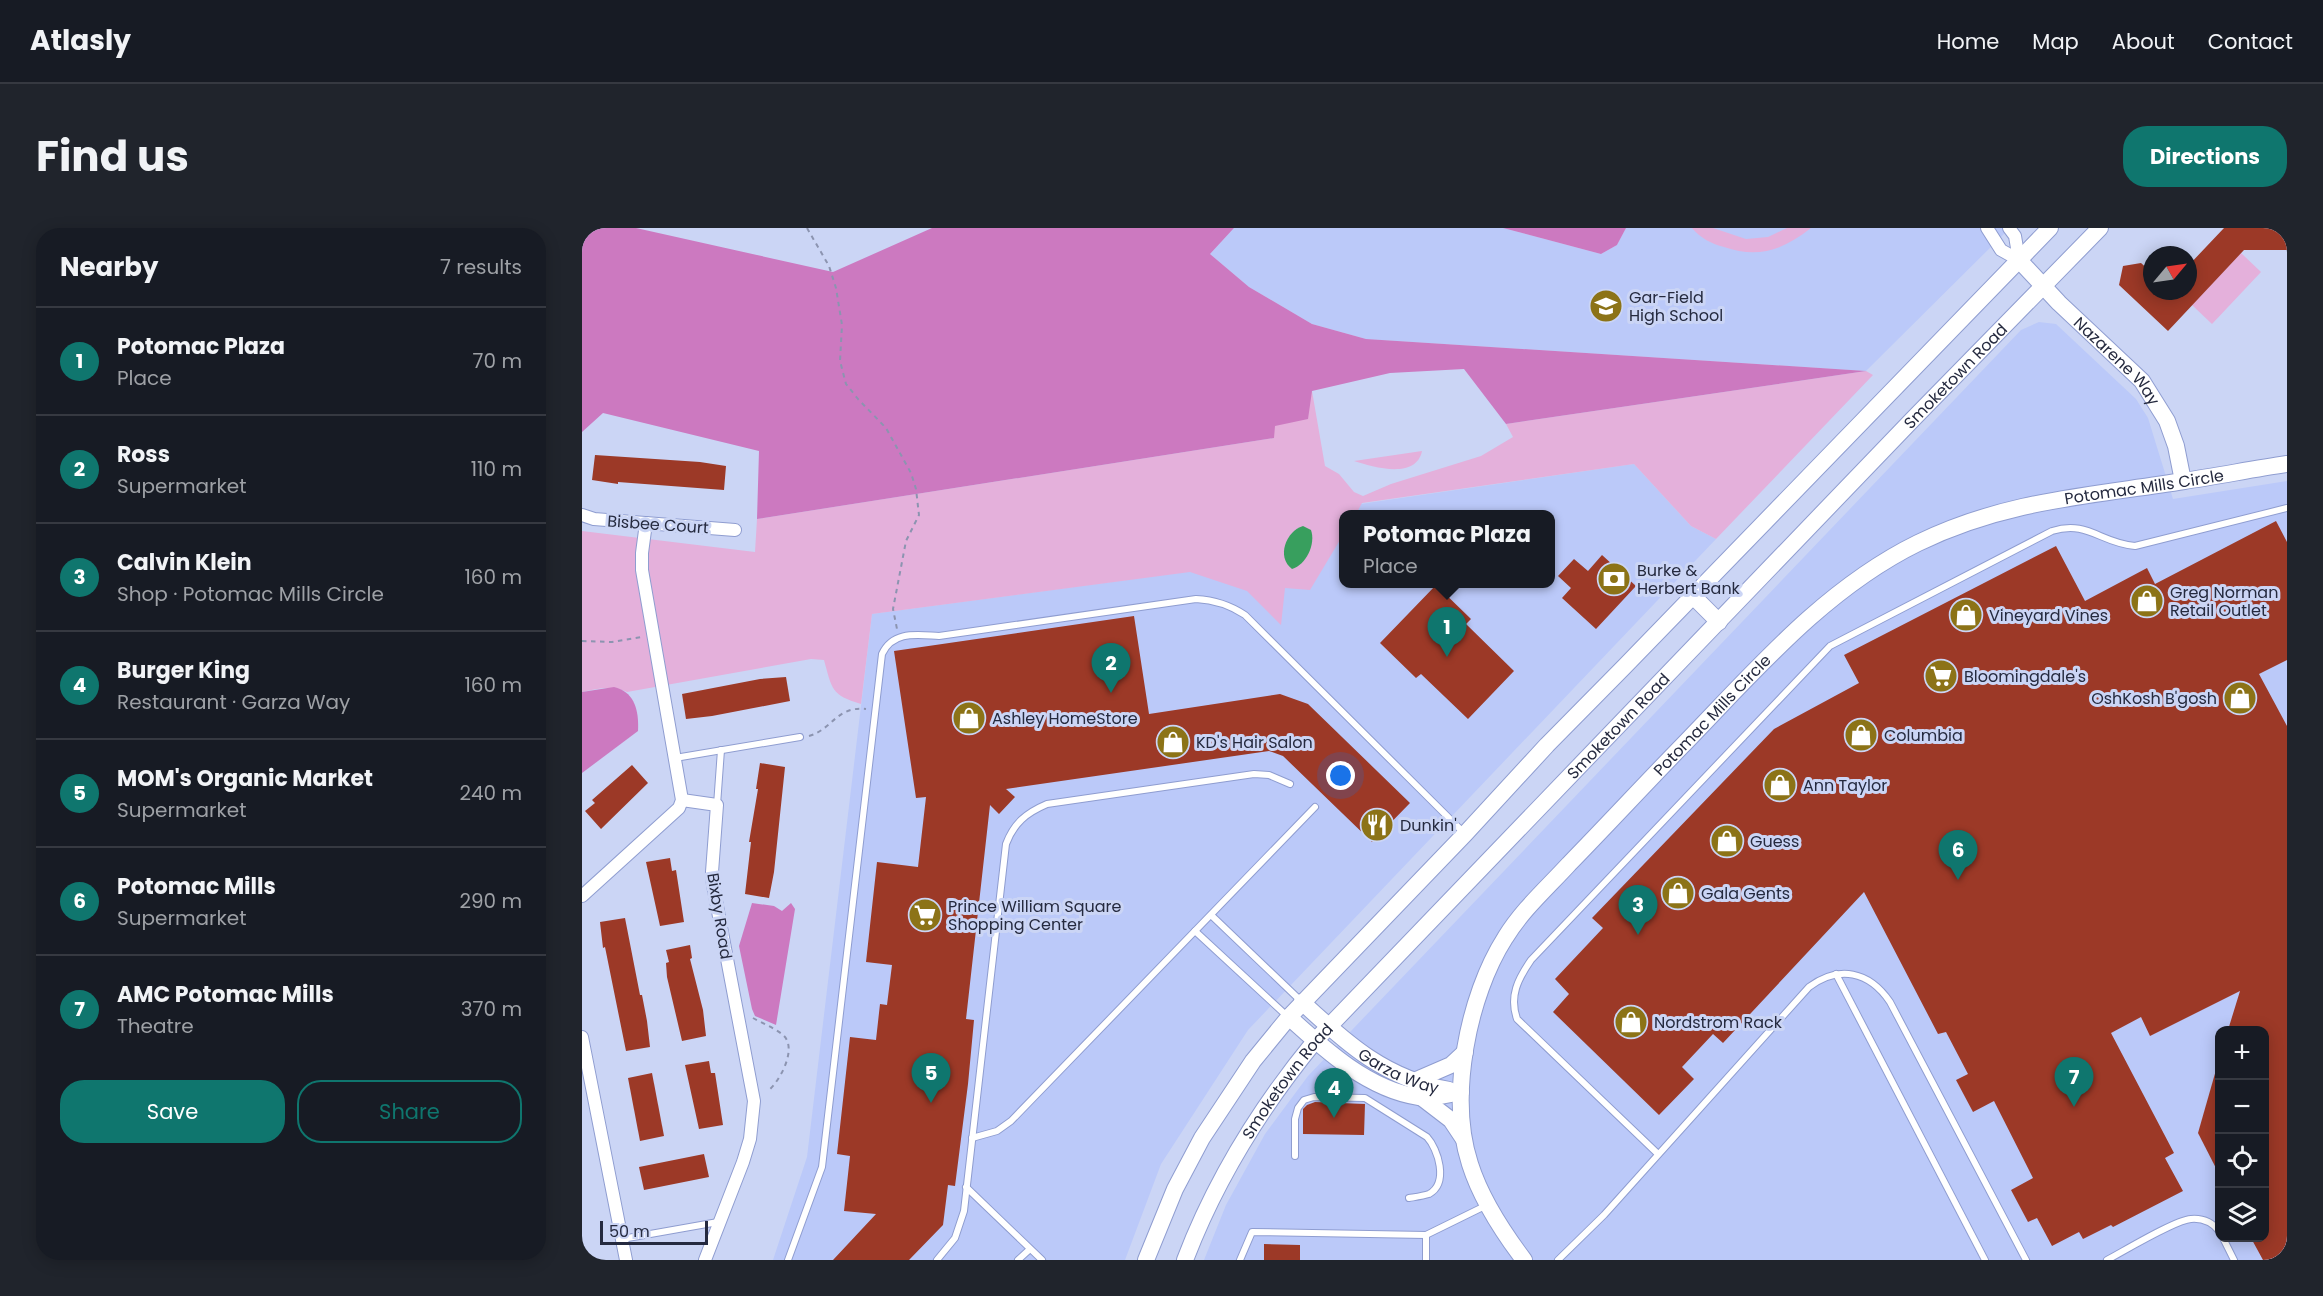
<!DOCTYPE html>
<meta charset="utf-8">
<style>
:root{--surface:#171b24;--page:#20242c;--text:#f1f3f6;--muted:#9ea1a6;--line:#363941;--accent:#0f766e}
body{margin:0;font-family:Poppins,sans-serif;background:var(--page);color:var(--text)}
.controls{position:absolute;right:18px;bottom:18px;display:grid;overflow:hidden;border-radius:12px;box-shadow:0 3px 15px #0003}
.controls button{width:54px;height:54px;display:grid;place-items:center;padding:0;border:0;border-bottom:2px solid var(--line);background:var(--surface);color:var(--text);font:30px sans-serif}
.compass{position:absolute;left:1561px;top:18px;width:54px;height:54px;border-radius:50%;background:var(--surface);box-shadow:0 3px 15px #0003;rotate:61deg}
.scale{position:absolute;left:18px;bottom:15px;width:108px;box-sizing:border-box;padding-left:6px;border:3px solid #252a3f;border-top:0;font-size:16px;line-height:21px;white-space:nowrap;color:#252a3f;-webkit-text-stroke:4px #cbd5f5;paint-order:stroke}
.you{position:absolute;left:759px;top:548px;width:21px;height:21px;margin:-15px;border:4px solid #fff;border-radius:50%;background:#1a73e8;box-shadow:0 0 0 9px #1a73e833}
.badge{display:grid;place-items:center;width:39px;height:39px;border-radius:50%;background:var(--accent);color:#fff;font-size:20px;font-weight:700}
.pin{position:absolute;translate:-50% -50px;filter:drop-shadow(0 2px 3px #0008)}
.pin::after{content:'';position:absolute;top:32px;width:21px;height:18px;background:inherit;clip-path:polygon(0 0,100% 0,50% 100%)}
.popup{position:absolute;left:757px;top:282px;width:216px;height:78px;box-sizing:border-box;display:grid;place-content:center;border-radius:12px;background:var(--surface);filter:drop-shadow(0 2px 4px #0005);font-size:20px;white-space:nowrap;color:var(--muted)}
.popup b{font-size:22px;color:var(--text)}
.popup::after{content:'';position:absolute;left:50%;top:100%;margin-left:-12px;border:12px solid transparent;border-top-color:var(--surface)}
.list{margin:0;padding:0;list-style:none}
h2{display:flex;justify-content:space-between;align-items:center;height:78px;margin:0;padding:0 24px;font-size:26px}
h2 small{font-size:20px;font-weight:400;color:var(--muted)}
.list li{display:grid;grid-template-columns:39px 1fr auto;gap:18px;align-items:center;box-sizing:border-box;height:108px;padding:0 24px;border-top:2px solid var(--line)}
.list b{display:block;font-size:22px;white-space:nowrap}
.list p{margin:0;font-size:20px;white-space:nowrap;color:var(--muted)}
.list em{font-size:20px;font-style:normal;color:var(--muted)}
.actions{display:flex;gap:12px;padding:18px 24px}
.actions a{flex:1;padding:14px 0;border:2px solid var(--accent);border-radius:24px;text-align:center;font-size:21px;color:var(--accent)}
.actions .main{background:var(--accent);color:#fff}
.icon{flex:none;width:33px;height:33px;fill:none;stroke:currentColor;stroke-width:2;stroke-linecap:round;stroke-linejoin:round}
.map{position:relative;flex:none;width:1705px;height:1032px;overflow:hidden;border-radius:24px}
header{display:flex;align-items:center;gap:36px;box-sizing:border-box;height:84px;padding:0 30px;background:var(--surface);border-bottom:2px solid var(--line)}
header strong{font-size:28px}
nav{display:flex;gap:33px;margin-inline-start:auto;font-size:21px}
.intro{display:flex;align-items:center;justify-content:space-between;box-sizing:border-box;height:144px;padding:0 36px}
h1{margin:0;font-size:42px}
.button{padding:15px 27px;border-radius:24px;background:var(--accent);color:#fff;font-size:21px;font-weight:700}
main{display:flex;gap:36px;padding:0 36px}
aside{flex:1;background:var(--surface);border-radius:24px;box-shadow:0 3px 15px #0003}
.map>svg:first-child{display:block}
.built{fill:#bbc9f9;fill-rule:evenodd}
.green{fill:#e4b0db}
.forest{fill:#cc79c0}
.water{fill:#389f5e}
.building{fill:#9c3927}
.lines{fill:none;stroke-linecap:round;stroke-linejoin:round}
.lane-casing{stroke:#8f9dd0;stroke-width:8}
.street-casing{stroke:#8f9dd0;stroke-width:14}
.secondary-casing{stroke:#8f9dd0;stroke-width:18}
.path{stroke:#8c94b0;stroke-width:2;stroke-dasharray:4.5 4.5;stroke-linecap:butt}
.lane{stroke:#fff;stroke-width:6}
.street{stroke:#fff;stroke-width:12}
.secondary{stroke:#fff;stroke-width:16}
.labels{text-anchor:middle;stroke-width:6;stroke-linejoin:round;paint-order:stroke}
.poi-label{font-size:16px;fill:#252a3f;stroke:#cbd5f5;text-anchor:start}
.street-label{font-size:16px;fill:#252a3f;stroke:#cbd5f5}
</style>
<header>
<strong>Atlasly</strong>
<nav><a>Home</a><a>Map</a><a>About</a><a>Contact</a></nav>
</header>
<div class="intro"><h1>Find us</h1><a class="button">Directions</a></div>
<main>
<aside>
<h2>Nearby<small>7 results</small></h2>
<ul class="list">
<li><span class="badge">1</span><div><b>Potomac Plaza</b><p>Place</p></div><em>70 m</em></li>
<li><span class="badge">2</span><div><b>Ross</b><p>Supermarket</p></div><em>110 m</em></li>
<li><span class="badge">3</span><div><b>Calvin Klein</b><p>Shop · Potomac Mills Circle</p></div><em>160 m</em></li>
<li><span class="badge">4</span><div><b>Burger King</b><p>Restaurant · Garza Way</p></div><em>160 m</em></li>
<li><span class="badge">5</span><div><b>MOM's Organic Market</b><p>Supermarket</p></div><em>240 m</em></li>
<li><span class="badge">6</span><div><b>Potomac Mills</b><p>Supermarket</p></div><em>290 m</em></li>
<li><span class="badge">7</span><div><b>AMC Potomac Mills</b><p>Theatre</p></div><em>370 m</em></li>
</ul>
<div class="actions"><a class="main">Save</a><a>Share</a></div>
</aside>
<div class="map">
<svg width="1705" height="1032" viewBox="0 0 1705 1032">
<rect width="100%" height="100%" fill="#cbd5f5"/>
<g class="built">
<polygon points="652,0 921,0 1019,26 1035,17 1044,0 1428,0 1284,143 784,111 730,96 667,59 628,26"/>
<path d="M1457,94L1474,96L1554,171L1566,190L1591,271L1705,253V1032H622L644,977L683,906L726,848L1439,102ZM1638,802H1682V1010H1638Z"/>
<path d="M1052,236L1109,298L1134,311L666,802L579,936L543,1032H191L225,929L290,386L641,339L648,295ZM762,286H968V356H762Z"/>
</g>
<g class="green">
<path d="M1110,0H1131L1164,11L1186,9L1205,0H1229C1201,22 1176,31 1142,19C1130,16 1118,10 1110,0Z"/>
<polygon points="1659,25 1679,44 1630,96 1610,77"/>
<path d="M1284,143L1291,147L1134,311L1109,298L1052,236L780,275L774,286H762L761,307L728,362L703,360L699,397L665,363L608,344L290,386L279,476C249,467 250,461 242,432L229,431L45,464C31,457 15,461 0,464V303L173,324L175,291L692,210V198L730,163L743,238L757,246L772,264L781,268L809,256L899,228L931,209L924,196Z"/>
<path d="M840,223C834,252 791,239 772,233Z"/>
</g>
<g class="forest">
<polygon points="0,0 54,0 251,44 350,0 652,0 628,26 667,59 730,96 784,111 1284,143 924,196 882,141 808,145 730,163 726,191 693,198 692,210 175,291 177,223 21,185 0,204"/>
<polygon points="921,0 1044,0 1035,17 1019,26"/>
<path d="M32,459C53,464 57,483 56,503L0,545V464Z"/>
<polygon points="170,675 192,678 200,683 209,675 213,681 194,797 173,788 170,781 157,718"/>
</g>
<path class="water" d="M721,298L729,302C734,316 724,337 710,341C694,329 704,303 721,298Z"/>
<g class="building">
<polygon points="1642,0 1705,0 1705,22 1662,22 1586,103 1537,57 1541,38 1559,35 1570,45 1570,63 1606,63 1606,38"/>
<polygon points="13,227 118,234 144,238 142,262 36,254 36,256 10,252"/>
<polygon points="1694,293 1705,314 1705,432 1677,446 1705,498 1705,1032 1681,1032 1669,1010 1683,1010 1683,802 1646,802 1658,763 1568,808 1559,789 1529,805 1592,925 1583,930 1601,963 1531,999 1529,997 1501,1011 1497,1004 1470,1018 1455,990 1446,994 1429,962 1451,950 1412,873 1391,884 1374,852 1386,846 1364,804 1356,806 1282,664 1141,815 1131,806 1100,839 1112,851 1077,887 971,784 987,766 973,751 1021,700 1010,690 1192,501 1277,455 1262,427 1474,318 1503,373 1565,340 1573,356"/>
<polygon points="1020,327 1054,358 1014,401 980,370 989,360 976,348 992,331 1006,343"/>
<polygon points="854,357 889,391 884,396 932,443 886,491 839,446 834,450 798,415"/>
<polygon points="552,388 567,486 698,466 726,476 828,575 790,614 701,528 687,523 424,561 433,569 417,586 408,577 384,791 392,792 386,856 373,958 366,957 361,997 327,1032 251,1032 294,986 262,983 268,928 255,926 268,809 294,812 298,776 305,777 310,737 284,734 295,634 336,639 344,569 334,570 312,423"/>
<polygon points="204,449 208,473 130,488 104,491 100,466 178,451"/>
<polygon points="178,535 203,539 192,644 187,670 163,666 169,614 167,614 176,561 174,561"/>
<polygon points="50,537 66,555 19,601 3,583 13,575 10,572"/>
<polygon points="88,630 90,643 94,642 102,694 78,698 64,634"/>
<polygon points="43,690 58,767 60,767 65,793 68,819 44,823 23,719 21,720 18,694"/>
<polygon points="108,717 110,730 108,731 121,782 124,808 100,813 85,749 84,735 87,734 84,722"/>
<polygon points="127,833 129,845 133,845 141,897 117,901 103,837"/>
<polygon points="1634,842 1638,842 1638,948 1616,905"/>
<polygon points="70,845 82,908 58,913 46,850"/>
<polygon points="733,874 783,876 782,907 721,906 721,881 725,877"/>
<polygon points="122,926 127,949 62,962 57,939"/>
<polygon points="682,1016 718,1017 718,1032 682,1032"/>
</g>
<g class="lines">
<g class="lane-casing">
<g id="lane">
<polyline points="93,530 218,509"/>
<polyline points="135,577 139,522"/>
<polyline points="629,687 720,774"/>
<polyline points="613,703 705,788"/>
<polyline points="1254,746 1403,1032"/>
<polyline points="390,910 415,903 429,893 733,579"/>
<path d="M1076,926L935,791C927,768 936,751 949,732L1248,418L1470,303C1506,292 1518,315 1553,318L1705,280"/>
<path d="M713,928V891L716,880L722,872L732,869L783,870L845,909C856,921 867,955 847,966C841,968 833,969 827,970"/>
<polyline points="384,959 460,1032"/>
<polyline points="844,1007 844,1032"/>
<polyline points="1641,1010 1652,1032"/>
<polyline points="40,1011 136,994"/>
<path d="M206,1032L240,939L300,426C311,402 336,407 357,408L614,371C633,372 648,377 663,387L882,605"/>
<path d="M355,1032L373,1010L382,983L424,616C432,595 444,585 465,576L672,546L687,547L708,556"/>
<polyline points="436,1032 448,1021"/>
<polyline points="658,1032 670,1004 844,1007 905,977"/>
<path d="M976,1032L1022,987L1227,759C1257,737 1287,743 1308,774L1444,1032"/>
<path d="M1525,1032C1542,1023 1593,992 1609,991C1621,990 1631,995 1638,1004"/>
</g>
</g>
<g class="street-casing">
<g id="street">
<polyline points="1405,0 1419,22 1437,32"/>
<polyline points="1427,0 1433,8 1437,32"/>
<polyline points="0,287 12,291 153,302"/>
<polyline points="100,572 135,577 130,644 131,657 172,873 168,911 161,934 123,1032"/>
<polyline points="0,668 97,580 100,572 60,342 60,325 64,295"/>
<polyline points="0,809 44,1032"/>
</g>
</g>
<g class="secondary-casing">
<g id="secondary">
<path id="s1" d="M1437,32L1477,75L1560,153L1585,193L1594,218L1601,253"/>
<polyline points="1111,368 1137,394"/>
<path id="s2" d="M720,774C765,816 804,851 867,862"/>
<path d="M707,789C743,822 787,862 837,869C850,871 866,866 879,864"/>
<polyline points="832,853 869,837 883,824"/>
<polyline points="839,869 869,892 881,910"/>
<polyline points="564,1032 593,961 620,910 671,833 707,789 883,606 965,517 1042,439 1468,0"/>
<path id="s3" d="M603,1032C634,951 678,880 733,813L1331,191L1518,0"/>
<path id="s4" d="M942,1032C920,1003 899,971 888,936C866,869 886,768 923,710C940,682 965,660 987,636C1025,597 1062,557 1100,518C1172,444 1242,361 1336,315C1424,272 1508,268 1602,253C1636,248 1671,241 1705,236"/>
</g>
</g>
<g class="path">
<polyline points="225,0 247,38 254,60 260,97 258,133 264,156 276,171 304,200 329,245 334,261 337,287 324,313 311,381 315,401"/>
<polyline points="0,413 30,414 60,409"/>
<path d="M227,508C251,501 254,478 284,481"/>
<path d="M171,790C180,795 193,800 201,807C216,820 198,853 186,863"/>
</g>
<use href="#lane" class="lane"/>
<use href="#street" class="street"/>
<use href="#secondary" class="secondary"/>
</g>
<defs>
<g id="school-disc" transform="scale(1.725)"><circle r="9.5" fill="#8c7317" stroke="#cbd5f5"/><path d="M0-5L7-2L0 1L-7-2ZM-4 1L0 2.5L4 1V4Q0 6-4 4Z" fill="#fff"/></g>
<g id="bank-disc" transform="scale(1.725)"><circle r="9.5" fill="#8c7317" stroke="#cbd5f5"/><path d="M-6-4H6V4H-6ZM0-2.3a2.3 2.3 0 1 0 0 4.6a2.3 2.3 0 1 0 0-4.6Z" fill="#fff"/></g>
<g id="shop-disc" transform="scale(1.725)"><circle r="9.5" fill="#8c7317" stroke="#cbd5f5"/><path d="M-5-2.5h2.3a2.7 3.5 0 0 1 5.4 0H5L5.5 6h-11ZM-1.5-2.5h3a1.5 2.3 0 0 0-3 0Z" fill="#fff"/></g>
<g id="supermarket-disc" transform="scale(1.725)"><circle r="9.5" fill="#8c7317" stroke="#cbd5f5"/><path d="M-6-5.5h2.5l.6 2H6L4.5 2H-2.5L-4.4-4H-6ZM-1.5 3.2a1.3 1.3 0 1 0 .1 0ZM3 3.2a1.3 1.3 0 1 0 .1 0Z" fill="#fff"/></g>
<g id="restaurant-disc" transform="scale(1.725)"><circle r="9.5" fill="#8c7317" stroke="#cbd5f5"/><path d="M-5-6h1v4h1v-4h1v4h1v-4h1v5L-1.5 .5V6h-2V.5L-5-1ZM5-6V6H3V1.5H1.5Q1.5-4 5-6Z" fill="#fff"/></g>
</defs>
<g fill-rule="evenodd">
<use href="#school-disc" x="1024" y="78"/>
<use href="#bank-disc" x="1032" y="351"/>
<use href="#shop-disc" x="1565" y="373"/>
<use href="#shop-disc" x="1384" y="387"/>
<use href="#supermarket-disc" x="1359" y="448"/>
<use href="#shop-disc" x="1658" y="470"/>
<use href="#shop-disc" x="387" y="490"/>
<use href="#shop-disc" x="1279" y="507"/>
<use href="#shop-disc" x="591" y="514"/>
<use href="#shop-disc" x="1198" y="557"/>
<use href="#restaurant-disc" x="795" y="597"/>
<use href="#shop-disc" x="1145" y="613"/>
<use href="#shop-disc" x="1096" y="665"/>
<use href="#supermarket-disc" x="343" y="687"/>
<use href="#shop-disc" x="1049" y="794"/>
</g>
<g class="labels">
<g class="poi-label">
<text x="1047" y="75">Gar-Field<tspan x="1047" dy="18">High School</tspan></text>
<text x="1055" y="348">Burke &amp;<tspan x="1055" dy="18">Herbert Bank</tspan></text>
<text x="1588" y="370">Greg Norman<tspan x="1588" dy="18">Retail Outlet</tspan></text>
<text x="1407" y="393">Vineyard Vines</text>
<text x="1382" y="454">Bloomingdale's</text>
<text x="1635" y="476" text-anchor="end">OshKosh B'gosh</text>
<text x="410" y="496">Ashley HomeStore</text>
<text x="1302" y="513">Columbia</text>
<text x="614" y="520">KD's Hair Salon</text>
<text x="1221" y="563">Ann Taylor</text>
<text x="818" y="603">Dunkin'</text>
<text x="1168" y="619">Guess</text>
<text x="1119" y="671">Gala Gents</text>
<text x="366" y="684">Prince William Square<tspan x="366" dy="18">Shopping Center</tspan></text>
<text x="1072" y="800">Nordstrom Rack</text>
</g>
<g class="street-label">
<text dy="6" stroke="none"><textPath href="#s1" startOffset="141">Nazarene Way</textPath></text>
<text dy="6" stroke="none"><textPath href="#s3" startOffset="1179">Smoketown Road</textPath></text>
<text dy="6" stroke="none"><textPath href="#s4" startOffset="1154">Potomac Mills Circle</textPath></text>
<text transform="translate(76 296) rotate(4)" y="6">Bisbee Court</text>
<text dy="6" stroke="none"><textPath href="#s4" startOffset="650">Potomac Mills Circle</textPath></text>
<text dy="6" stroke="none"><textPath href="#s3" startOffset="693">Smoketown Road</textPath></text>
<text transform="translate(138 688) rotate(81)" y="6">Bixby Road</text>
<text dy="6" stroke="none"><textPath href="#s2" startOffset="120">Garza Way</textPath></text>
<text dy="6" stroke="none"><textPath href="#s3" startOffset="207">Smoketown Road</textPath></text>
</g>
</g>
</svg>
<div class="controls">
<button>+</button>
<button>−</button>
<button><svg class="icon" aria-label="locate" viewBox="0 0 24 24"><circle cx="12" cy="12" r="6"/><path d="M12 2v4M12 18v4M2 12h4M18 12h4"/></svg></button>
<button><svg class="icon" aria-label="layers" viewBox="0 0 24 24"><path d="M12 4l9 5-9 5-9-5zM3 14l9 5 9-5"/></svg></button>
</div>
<svg class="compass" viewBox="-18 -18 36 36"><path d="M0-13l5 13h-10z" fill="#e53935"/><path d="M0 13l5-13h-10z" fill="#9ea1a6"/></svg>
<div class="scale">50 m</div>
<div class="you"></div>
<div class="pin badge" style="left:865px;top:429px">1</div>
<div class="popup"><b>Potomac Plaza</b>Place</div>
<div class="pin badge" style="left:529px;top:465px">2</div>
<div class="pin badge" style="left:1056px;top:707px">3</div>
<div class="pin badge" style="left:752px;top:890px">4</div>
<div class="pin badge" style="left:349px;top:875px">5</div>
<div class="pin badge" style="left:1376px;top:652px">6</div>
<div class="pin badge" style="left:1492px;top:879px">7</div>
</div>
</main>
